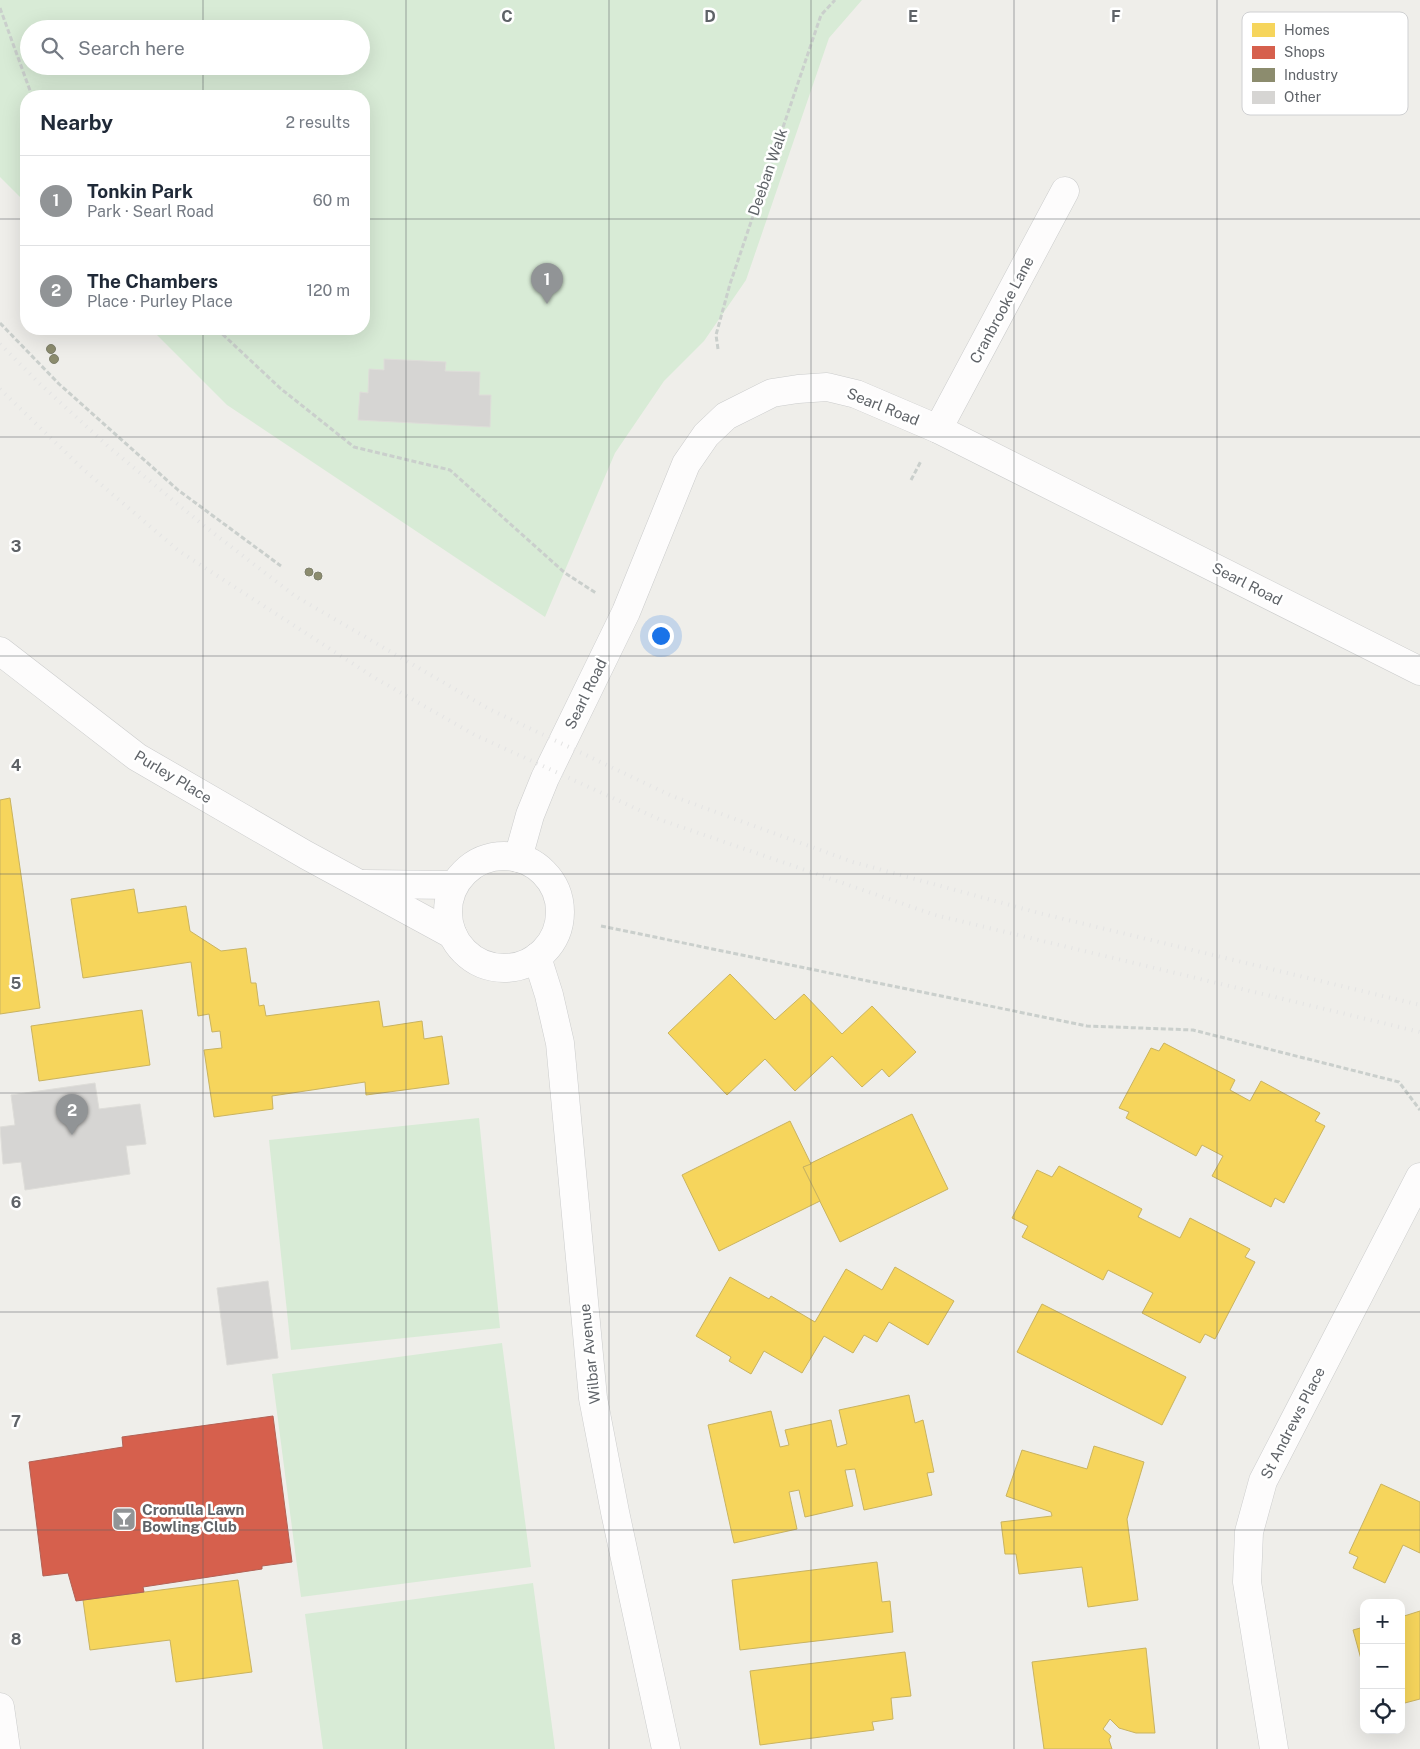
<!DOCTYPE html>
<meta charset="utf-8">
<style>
:root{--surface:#fff;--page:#f2f2f3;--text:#1f2937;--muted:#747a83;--line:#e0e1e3;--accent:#919496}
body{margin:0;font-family:"Public Sans",sans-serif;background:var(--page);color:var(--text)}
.controls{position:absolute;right:15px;bottom:15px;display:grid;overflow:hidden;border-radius:10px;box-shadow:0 5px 20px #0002}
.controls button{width:45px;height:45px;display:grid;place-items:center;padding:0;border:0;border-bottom:1px solid var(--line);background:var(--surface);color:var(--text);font:25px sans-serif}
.you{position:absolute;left:660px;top:635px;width:18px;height:18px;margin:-12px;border:4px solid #fff;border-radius:50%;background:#1a73e8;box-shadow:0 0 0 8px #1a73e833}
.badge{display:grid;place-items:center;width:32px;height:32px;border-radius:50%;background:var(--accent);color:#fff;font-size:16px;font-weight:700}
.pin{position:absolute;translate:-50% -41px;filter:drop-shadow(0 1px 2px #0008)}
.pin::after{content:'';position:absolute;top:26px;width:18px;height:15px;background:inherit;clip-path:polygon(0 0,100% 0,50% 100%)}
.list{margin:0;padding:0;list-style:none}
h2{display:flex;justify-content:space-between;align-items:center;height:65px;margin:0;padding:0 20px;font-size:21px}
h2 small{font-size:16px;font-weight:400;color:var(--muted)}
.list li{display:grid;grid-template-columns:32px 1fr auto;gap:15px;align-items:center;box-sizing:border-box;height:90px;padding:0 20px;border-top:1px solid var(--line)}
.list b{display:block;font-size:19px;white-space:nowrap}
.list p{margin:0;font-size:16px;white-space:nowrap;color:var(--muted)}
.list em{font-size:16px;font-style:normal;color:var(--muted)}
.icon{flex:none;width:28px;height:28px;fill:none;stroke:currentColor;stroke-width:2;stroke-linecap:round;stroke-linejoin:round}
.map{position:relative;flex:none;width:1420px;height:1749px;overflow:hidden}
.search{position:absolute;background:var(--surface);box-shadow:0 5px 20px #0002;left:20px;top:20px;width:350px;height:55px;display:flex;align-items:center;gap:12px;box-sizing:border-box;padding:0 18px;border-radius:28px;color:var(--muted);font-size:19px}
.panel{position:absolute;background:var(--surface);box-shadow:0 5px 20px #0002;left:20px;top:90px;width:350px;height:245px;border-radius:20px}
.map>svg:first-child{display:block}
.green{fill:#d8ebd6;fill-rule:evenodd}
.homes{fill:#f6d55c;stroke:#c9b360}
.shops{fill:#d6604d;stroke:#b26155}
.industry{fill:#8c8c6e;stroke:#7e806c}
.building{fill:#d6d5d3;stroke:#deddd9}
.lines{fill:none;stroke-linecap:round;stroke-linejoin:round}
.minor-casing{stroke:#cbcccc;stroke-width:29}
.path{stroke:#cacfcc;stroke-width:3;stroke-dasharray:5 2.5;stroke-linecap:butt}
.minor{stroke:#fdfcfc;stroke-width:28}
.rail{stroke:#e4e4e4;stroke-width:4;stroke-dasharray:1 6;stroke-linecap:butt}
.grid{fill:none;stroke:#5f6368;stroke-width:1;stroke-opacity:0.55}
.labels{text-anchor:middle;stroke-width:5;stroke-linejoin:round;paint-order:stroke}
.street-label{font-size:15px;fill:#5f6368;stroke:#fff}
.poi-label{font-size:15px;font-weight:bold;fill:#5f6368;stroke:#fff;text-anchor:start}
.key{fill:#fff;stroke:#cfd0d2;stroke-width:1}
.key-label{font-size:14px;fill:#5f6368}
.grid-label{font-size:16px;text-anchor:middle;font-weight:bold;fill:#5f6368;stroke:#fff;stroke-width:5;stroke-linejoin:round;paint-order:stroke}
</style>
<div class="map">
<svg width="1420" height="1749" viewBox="0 0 1420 1749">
<rect width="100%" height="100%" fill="#efeeea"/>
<g class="green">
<path d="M0,0H862L829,38L746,280L704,341L664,381L615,453L545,617L227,405L151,329H364V96H26V203L0,177ZM29,29H361V66H29Z"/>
<polygon points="479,1118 500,1328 291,1350 269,1140"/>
<polygon points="502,1343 531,1567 301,1597 272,1374"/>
<polygon points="533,1583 555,1749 323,1749 305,1614"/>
</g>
<g class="homes">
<polygon points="10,798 40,1008 0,1014 0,800"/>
<polygon points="134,889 138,913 186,906 190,931 221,951 246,948 251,983 256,983 259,1006 264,1005 266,1016 379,1001 383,1027 422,1021 424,1039 442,1036 449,1084 366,1095 365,1082 272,1096 273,1109 214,1117 204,1050 222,1048 220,1031 212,1032 209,1014 198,1016 191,962 83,978 71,899"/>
<polygon points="730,974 775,1020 804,994 842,1034 872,1006 916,1052 889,1077 882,1069 862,1087 832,1056 795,1091 765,1059 727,1095 668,1033"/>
<polygon points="142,1010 150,1065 39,1081 31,1026"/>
<polygon points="1164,1043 1235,1080 1230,1090 1250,1101 1261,1081 1320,1113 1315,1121 1325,1126 1284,1203 1275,1198 1271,1207 1212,1176 1223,1156 1202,1145 1196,1156 1126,1118 1129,1112 1119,1108 1151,1048 1159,1051"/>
<polygon points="912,1114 948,1189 840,1242 803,1167"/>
<polygon points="790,1121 811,1164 803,1167 820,1201 719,1251 682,1175"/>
<polygon points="1059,1166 1142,1209 1138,1217 1180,1238 1190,1218 1250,1249 1245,1257 1255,1262 1215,1339 1205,1334 1200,1343 1142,1313 1153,1293 1108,1270 1103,1280 1022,1237 1028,1226 1012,1218 1037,1170 1052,1177"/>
<polygon points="895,1267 954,1301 928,1345 889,1322 877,1342 864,1335 853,1353 824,1336 802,1373 764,1351 751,1374 729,1361 731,1357 696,1336 730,1277 769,1299 771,1296 815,1322 846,1269 882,1290"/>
<polygon points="1042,1304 1186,1377 1162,1425 1017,1352"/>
<polygon points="909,1395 915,1423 923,1420 934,1472 927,1473 932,1495 864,1510 855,1469 845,1470 853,1506 805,1517 799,1490 789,1492 797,1529 734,1543 708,1425 771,1411 780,1447 789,1445 785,1430 831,1420 837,1447 847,1444 839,1410"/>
<polygon points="1094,1446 1144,1462 1127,1519 1138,1600 1088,1607 1082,1567 1019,1574 1016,1554 1005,1554 1001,1522 1052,1516 1051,1512 1006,1496 1022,1450 1087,1469"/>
<polygon points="1381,1484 1420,1502 1420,1553 1403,1545 1385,1583 1353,1568 1358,1557 1349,1553"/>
<polygon points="877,1562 882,1602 890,1601 893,1632 740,1650 732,1580"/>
<polygon points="238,1580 252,1672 176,1682 170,1640 90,1650 83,1600"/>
<polygon points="1420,1611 1420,1699 1401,1704 1401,1617"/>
<polygon points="1364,1627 1364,1670 1353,1630"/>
<polygon points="1146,1648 1155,1733 1136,1733 1119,1728 1110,1719 1103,1729 1111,1736 1109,1740 1112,1749 1044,1749 1032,1662"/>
<polygon points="905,1652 911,1696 891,1698 893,1719 872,1722 874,1730 760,1745 750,1671"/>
</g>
<polygon class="shops" points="273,1416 292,1562 262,1566 262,1569 143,1587 144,1592 76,1601 68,1573 43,1576 29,1462 123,1447 122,1437"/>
<g class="industry">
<circle cx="51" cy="349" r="4.5"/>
<circle cx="54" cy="359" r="4.5"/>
<circle cx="309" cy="572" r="4"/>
<circle cx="318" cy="576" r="4"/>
</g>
<g class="building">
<polygon points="384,359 446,362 445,371 480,372 479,395 491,395 490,427 358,420 360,392 368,393 369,369 384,370"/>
<polygon points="95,1083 99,1109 140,1104 146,1144 126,1146 130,1174 25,1190 21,1162 3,1164 0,1127 15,1125 11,1095"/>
<polygon points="268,1281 278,1358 227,1365 217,1288"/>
</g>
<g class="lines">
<g class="minor-casing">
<g id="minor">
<polyline points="938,429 1065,191"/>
<polyline points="0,651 137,757 306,855 453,935"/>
<circle cx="504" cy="912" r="56"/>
<polyline points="518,858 530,815 545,778 626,612 686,464 706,435 726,416 772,393 798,389 827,387 856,394 938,429 1420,671"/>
<polyline points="364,884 454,885"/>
<polyline points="537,957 549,995 560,1043 593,1398 615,1512 666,1749"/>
<polyline points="0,1707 6,1749"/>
<polyline points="1274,1749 1247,1582 1249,1532 1263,1481 1420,1177"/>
</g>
</g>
<g class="path">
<polyline points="0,8 32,96"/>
<polyline points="0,323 59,384 178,490 281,566"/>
<polyline points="217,329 280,388 354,447 450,470 565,573 596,593"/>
<polyline points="718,349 716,335 730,284 821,15 835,0"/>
<polyline points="911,480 921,461"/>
<polyline points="601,926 1087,1026 1193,1030 1399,1082 1420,1110"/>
</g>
<use href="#minor" class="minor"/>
<g class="rail">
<polyline points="0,344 40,384 110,448 203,525 295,596 489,709 672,796 853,862 1039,913 1420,1005"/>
<polyline points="0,389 84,470 179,551 375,678 475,735 661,820 935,915 1420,1032"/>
</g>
</g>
<path class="grid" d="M203,0V29M406,0V1749M609,0V1749M811,0V1749M1014,0V1749M1217,0V1749M203,66V96M0,219H26M364,219H1420M203,329V1749M0,437H1420M0,656H1420M0,874H1420M0,1093H1420M0,1312H1420M0,1530H1420"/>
<defs>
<g id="bar-square" transform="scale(1.25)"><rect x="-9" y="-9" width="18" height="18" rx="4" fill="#919496" stroke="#fff"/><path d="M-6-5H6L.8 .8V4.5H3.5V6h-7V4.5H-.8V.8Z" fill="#fff"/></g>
</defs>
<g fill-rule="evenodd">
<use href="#bar-square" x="124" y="1519"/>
</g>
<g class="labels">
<g class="street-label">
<text transform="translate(768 172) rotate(-71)" y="5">Deeban Walk</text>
<text transform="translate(1002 310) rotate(-62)" y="5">Cranbrooke Lane</text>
<text transform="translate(883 407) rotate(22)" y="5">Searl Road</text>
<text transform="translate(1247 584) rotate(27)" y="5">Searl Road</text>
<text transform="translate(586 694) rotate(-64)" y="5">Searl Road</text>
<text transform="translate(173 777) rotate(31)" y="5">Purley Place</text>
<text transform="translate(590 1354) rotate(-96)" y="5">Wilbar Avenue</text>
<text transform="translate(1293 1423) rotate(-63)" y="5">St Andrews Place</text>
</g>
<g class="poi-label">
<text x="142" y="1515">Cronulla Lawn<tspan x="142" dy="17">Bowling Club</tspan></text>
</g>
</g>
<rect x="1242" y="12" width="166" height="103" rx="8" class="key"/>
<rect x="1252" y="23" width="23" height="14" fill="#f6d55c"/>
<rect x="1252" y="46" width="23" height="13" fill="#d6604d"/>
<rect x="1252" y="68" width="23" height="14" fill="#8c8c6e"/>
<rect x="1252" y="91" width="23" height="13" fill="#d6d5d3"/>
<g class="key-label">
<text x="1284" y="35">Homes</text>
<text x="1284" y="57">Shops</text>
<text x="1284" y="80">Industry</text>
<text x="1284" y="102">Other</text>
</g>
<g class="grid-label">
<text x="507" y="22">C</text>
<text x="710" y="22">D</text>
<text x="913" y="22">E</text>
<text x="1116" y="22">F</text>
<text x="16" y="552">3</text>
<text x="16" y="771">4</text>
<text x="16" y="989">5</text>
<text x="16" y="1208">6</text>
<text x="16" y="1427">7</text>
<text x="16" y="1645">8</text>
</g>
</svg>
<div class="controls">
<button>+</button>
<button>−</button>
<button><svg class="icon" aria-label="locate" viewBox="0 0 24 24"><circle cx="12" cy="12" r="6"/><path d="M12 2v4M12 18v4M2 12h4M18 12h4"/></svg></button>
</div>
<div class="you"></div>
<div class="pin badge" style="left:547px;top:304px">1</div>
<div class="pin badge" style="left:72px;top:1135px">2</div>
<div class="search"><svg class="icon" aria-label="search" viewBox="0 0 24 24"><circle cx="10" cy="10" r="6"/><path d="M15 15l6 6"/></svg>Search here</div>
<section class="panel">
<h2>Nearby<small>2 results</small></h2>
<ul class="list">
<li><span class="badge">1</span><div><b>Tonkin Park</b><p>Park · Searl Road</p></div><em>60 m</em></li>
<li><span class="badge">2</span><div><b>The Chambers</b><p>Place · Purley Place</p></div><em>120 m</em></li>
</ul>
</section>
</div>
